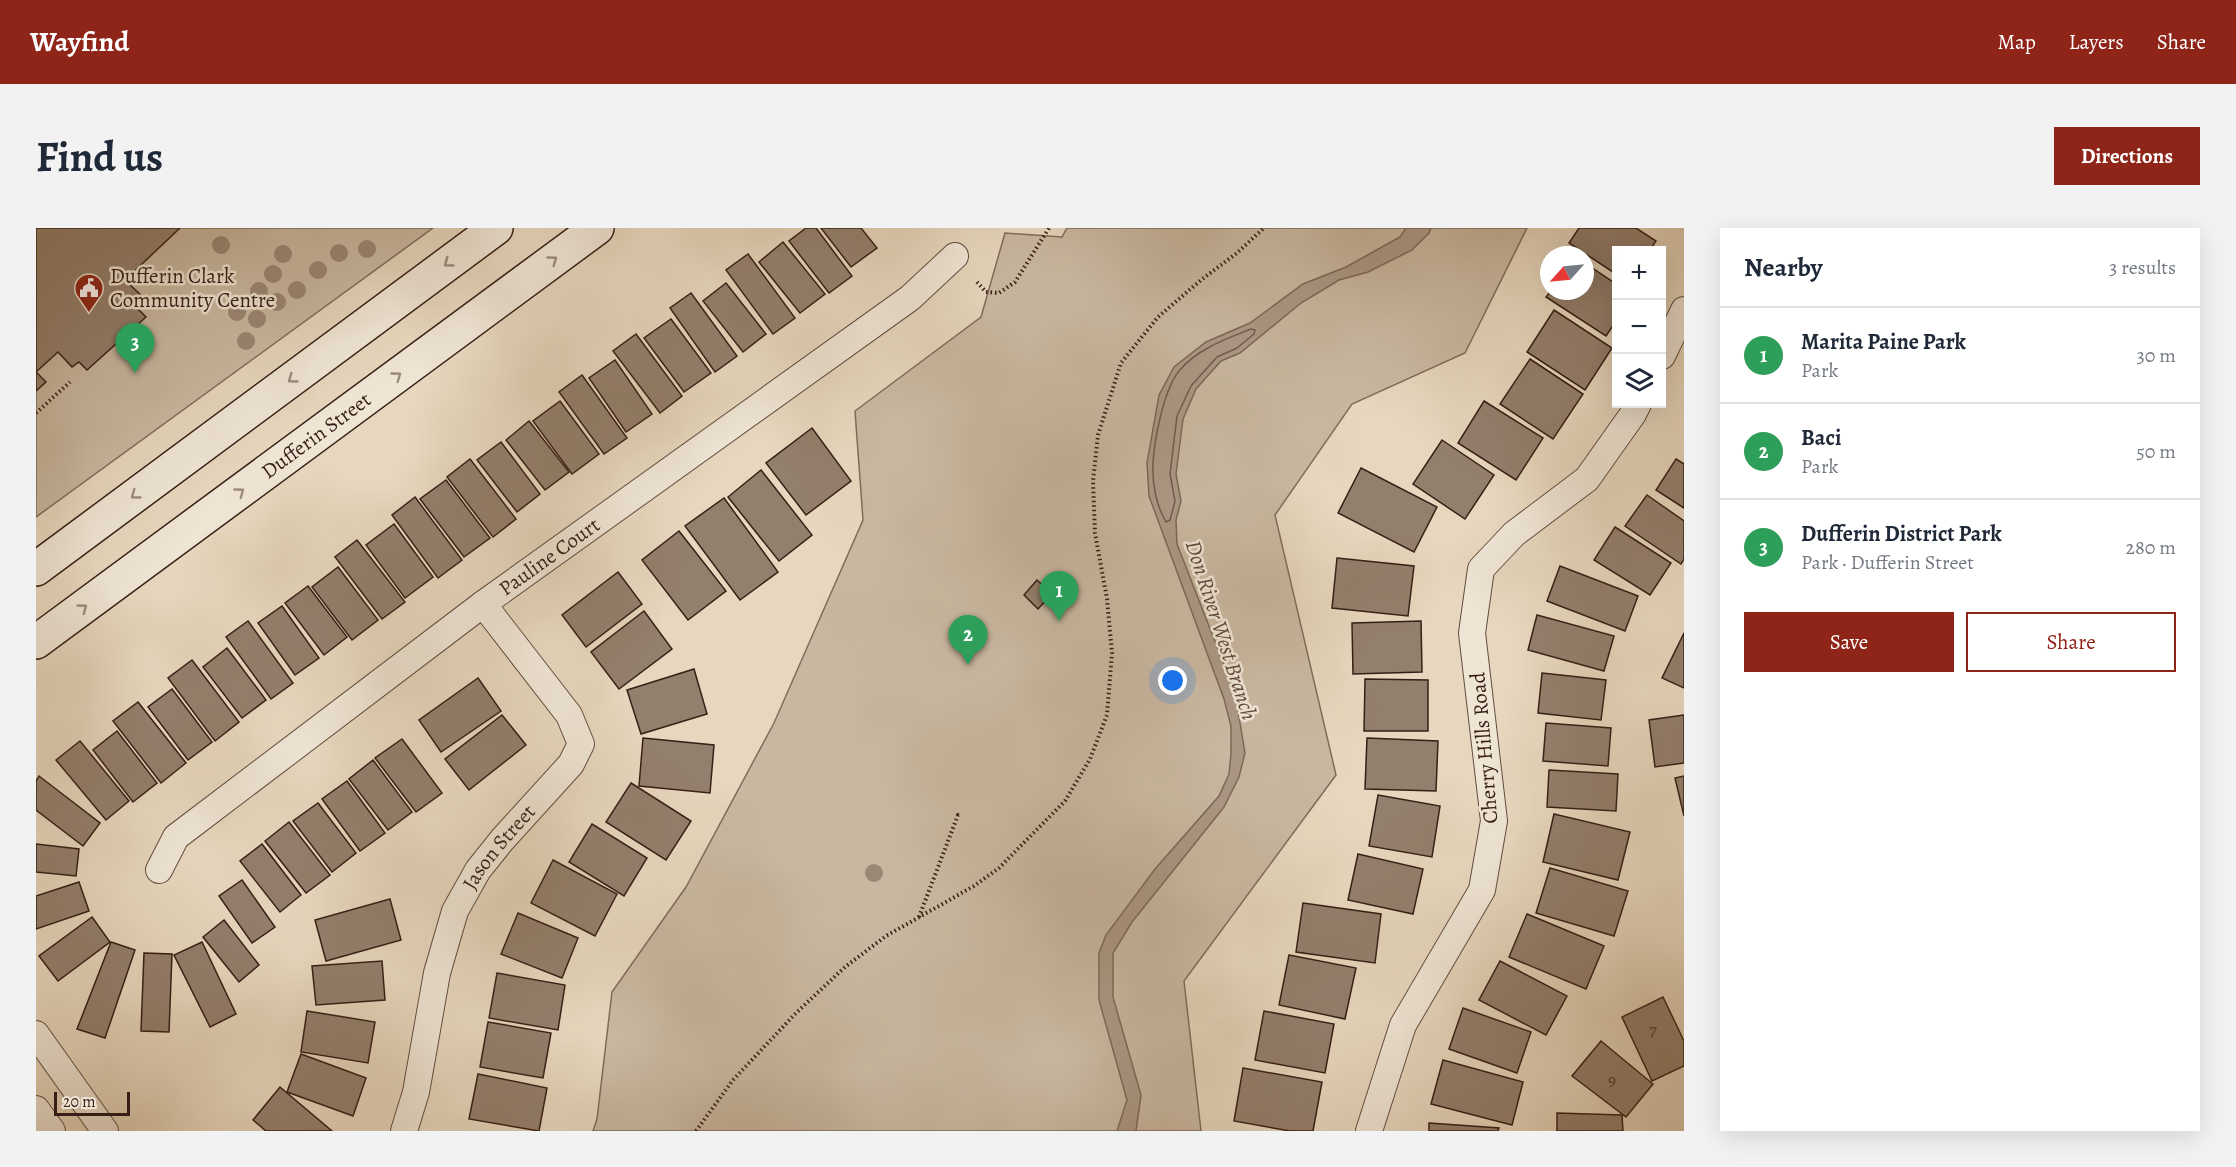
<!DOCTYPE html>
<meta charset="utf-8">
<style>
:root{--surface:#fff;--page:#f2f2f3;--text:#1f2937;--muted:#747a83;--line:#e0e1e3;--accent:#8f2418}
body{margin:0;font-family:Alegreya,serif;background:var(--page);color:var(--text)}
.controls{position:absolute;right:18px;top:18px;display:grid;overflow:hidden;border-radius:0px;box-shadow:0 6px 24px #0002}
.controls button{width:54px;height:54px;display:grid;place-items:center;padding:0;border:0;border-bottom:2px solid var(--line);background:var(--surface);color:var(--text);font:30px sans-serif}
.compass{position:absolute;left:1504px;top:18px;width:54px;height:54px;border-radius:50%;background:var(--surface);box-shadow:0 6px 24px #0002;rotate:243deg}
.scale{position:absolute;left:18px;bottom:15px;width:76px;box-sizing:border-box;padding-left:6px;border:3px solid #371f16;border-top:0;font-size:16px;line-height:21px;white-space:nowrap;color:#371f16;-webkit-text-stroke:4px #efe5d5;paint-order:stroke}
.you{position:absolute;left:1137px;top:453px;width:21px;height:21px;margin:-15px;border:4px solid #fff;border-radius:50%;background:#1a73e8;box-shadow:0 0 0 9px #1a73e833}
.badge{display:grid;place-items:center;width:39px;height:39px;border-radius:50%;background:var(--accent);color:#fff;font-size:20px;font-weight:700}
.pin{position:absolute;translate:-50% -50px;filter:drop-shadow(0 2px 3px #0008)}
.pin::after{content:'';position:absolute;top:32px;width:21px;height:18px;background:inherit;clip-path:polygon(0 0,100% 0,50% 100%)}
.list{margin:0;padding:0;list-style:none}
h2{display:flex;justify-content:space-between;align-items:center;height:78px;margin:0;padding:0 24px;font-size:26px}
h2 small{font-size:20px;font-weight:400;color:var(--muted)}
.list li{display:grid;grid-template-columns:39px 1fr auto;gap:18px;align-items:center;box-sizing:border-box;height:96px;padding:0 24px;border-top:2px solid var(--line)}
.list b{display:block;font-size:22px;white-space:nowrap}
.list p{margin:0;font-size:20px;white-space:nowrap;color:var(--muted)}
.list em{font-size:20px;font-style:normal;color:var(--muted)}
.actions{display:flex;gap:12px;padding:18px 24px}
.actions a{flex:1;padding:14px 0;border:2px solid var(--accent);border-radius:0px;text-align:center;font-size:21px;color:var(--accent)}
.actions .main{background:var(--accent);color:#fff}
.icon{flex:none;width:33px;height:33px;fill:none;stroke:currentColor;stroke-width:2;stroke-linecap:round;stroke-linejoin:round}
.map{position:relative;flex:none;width:1648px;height:903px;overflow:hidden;border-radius:0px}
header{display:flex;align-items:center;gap:36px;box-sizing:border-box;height:84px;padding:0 30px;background:var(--accent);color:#fff}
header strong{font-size:28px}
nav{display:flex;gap:33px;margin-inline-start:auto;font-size:21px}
.intro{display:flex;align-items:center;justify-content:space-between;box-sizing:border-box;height:144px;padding:0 36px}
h1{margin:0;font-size:42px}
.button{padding:15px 27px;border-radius:0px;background:var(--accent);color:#fff;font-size:21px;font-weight:700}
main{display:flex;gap:36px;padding:0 36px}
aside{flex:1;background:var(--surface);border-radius:0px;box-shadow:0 6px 24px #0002}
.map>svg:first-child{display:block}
.green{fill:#c9b8a1;stroke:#806c5c;stroke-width:1.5}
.water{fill:#ab9885;stroke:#7d6859;stroke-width:1.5}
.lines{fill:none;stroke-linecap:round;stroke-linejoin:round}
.shore{stroke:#715c4e;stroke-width:1.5}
.building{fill:#937f6d;stroke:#371f16;stroke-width:1.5}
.street-casing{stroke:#634d40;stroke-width:28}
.secondary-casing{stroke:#371f16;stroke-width:36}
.path{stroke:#371f16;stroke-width:4;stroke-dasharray:1.5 3;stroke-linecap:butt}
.street{stroke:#efe5d5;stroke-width:26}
.secondary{stroke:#efe5d5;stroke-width:33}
.tree{fill:#9b8775}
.oneway{stroke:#9c8c7f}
.labels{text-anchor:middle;stroke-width:5;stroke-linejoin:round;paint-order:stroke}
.number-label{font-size:18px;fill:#4e372c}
.poi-label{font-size:21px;fill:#371f16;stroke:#efe5d5;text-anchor:start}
.street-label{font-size:21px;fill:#371f16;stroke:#efe5d5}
.water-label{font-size:22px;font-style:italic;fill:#60493d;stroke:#efe5d5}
</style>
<header>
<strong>Wayfind</strong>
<nav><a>Map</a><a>Layers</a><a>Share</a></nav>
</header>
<div class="intro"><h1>Find us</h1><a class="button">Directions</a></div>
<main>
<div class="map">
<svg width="1648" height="903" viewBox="0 0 1648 903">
<rect width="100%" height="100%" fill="#e7d7be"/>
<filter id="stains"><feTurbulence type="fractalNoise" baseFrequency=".00333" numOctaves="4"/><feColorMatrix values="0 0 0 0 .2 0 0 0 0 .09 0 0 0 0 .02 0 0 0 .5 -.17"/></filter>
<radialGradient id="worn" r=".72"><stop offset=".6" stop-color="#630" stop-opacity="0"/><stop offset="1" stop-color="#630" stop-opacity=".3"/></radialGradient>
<g class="green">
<polygon points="0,0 397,0 0,289"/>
<polygon points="1031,0 1491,0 1429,125 1316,176 1239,287 1300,547 1148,753 1165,903 557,903 561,891 576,764 650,659 738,495 827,292 819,183 945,89 969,5 1026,9"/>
</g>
<polygon class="water" points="1370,0 1395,0 1393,5 1376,22 1332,44 1303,52 1265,75 1204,125 1185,133 1160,161 1147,191 1140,246 1145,273 1140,292 1141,316 1199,465 1209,525 1203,549 1188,579 1096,694 1077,725 1077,769 1105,867 1100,903 1081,903 1091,872 1063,772 1063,725 1070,707 1119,641 1183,568 1193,546 1195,526 1195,498 1188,471 1113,268 1111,235 1123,167 1138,139 1170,114 1214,95 1267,56 1310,39 1364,9"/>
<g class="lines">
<path class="shore" d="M1215,101L1219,102L1218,106L1201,120L1181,129L1155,158L1141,188L1134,246L1139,273L1134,292L1130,294C1120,277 1116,255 1117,236C1118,212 1128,161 1143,143C1161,121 1190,111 1215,101Z"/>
</g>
<g class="building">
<polygon points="0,0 144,0 89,52 110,72 101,80 110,89 51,142 43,134 36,139 22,124 0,144 10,154 0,163"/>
<polygon points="770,0 780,0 816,48 793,65 753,13"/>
<polygon points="785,0 825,0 841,20 815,39"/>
<polygon points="1543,0 1600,0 1620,13 1614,22 1580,22 1580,46 1533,15"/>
<polygon points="747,14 789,66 764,85 723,34"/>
<polygon points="712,26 759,90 737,106 690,42"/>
<polygon points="1549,35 1580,56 1580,93 1570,108 1510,69 1515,63 1549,63"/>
<polygon points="690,55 730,106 707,124 667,73"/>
<polygon points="655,65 701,128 679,144 634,80"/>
<polygon points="1518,82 1576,120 1549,162 1491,124"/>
<polygon points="635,91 675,145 648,164 608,110"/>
<polygon points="600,106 646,168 624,185 577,123"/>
<polygon points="1494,131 1547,166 1517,211 1464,176"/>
<polygon points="579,132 616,186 590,204 553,150"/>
<polygon points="546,147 591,210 568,226 523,164"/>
<polygon points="524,173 563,226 536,246 497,193"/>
<polygon points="1448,173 1507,210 1480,252 1422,215"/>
<polygon points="493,193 533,244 509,262 470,212"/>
<polygon points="776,200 815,253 770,287 730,235"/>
<polygon points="1406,212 1458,247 1429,291 1377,256"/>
<polygon points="465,214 504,266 481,284 441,232"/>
<polygon points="434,231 480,291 457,309 411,249"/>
<polygon points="1640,231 1648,236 1648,280 1620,262"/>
<polygon points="1325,240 1401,279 1378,324 1302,285"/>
<polygon points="725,242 776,307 743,333 692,269"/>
<polygon points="410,252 454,310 428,329 384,271"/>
<polygon points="1611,267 1648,293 1648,331 1645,336 1589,298"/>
<polygon points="379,269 426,332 402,350 356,287"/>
<polygon points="688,270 742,344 704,372 649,298"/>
<polygon points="358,296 397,349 369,370 330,317"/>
<polygon points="1579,299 1635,335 1614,367 1558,332"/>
<polygon points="643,303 690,363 652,392 606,332"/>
<polygon points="321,312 369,374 346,391 299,329"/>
<polygon points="1301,330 1378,338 1372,388 1296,380"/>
<polygon points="1524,338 1602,368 1589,403 1511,373"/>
<polygon points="302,339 342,392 316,412 276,359"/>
<polygon points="582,344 606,376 550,419 526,387"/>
<polygon points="1001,352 1016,366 1002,381 988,367"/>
<polygon points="272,358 311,409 288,427 249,375"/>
<polygon points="246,378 283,430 259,447 222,395"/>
<polygon points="608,383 636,421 583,461 555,424"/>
<polygon points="1501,387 1578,408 1568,443 1492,422"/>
<polygon points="212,393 257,455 235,471 190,409"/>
<polygon points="1385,393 1386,444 1317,446 1316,395"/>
<polygon points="1648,405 1648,460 1626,450"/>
<polygon points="191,420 230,472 206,490 167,439"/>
<polygon points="156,432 203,494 179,513 132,450"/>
<polygon points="658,441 671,486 605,506 591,462"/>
<polygon points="1506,445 1570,452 1565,492 1502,485"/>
<polygon points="442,450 465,483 405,524 383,492"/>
<polygon points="1329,451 1392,452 1392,503 1328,503"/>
<polygon points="136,461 176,514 152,532 112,479"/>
<polygon points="102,474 150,535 125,555 77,493"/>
<polygon points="466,487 490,517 433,562 409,531"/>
<polygon points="1648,487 1648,535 1619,539 1613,492"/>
<polygon points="1510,495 1575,500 1572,538 1507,533"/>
<polygon points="81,503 121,555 97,574 57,522"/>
<polygon points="607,510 678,517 674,565 603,558"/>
<polygon points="1331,510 1402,513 1400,563 1329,561"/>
<polygon points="366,511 406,565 380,584 339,530"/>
<polygon points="44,513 93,573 70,592 20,532"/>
<polygon points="337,532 376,584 352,602 313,551"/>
<polygon points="1513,542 1582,546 1580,583 1511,579"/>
<polygon points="3,548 64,595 47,618 0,582 0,553"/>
<polygon points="1648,548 1648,588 1639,550"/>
<polygon points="311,553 349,605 324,623 286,571"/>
<polygon points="595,555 655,593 630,632 570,594"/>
<polygon points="1342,567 1404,578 1396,629 1333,618"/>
<polygon points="282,575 320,625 296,644 257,593"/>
<polygon points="1518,586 1594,604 1582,652 1507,634"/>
<polygon points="253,594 294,647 270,665 229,613"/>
<polygon points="556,596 611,630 588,668 533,634"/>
<polygon points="0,616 43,621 40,648 0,644"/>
<polygon points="226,616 265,667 244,684 204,633"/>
<polygon points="1322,626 1387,641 1377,686 1312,672"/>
<polygon points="517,632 581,666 559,708 495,675"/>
<polygon points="1514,640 1592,663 1578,708 1500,685"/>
<polygon points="206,652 239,699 216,715 183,668"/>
<polygon points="43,654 53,683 0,701 0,668"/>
<polygon points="354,671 365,712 290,733 279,692"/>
<polygon points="1267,675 1345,686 1339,735 1260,724"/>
<polygon points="482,685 542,710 526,750 465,726"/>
<polygon points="1491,686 1568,718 1550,761 1473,729"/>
<polygon points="56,689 74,714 22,753 3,728"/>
<polygon points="188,692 223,737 203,754 167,709"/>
<polygon points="75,714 99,722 69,810 41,801"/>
<polygon points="166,714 200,786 174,799 138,727"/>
<polygon points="108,725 136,726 133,804 105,803"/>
<polygon points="1253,727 1320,740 1309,791 1243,777"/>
<polygon points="346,733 349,772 280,777 276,738"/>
<polygon points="1464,733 1531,768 1510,807 1443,772"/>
<polygon points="461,745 529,757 522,802 453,790"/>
<polygon points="1627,769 1648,813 1648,838 1616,853 1586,789"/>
<polygon points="1427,780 1495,804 1481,845 1413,821"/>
<polygon points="271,783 339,794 332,835 265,824"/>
<polygon points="1228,783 1298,796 1289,845 1219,832"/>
<polygon points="452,794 515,805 507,850 444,839"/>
<polygon points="1565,813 1617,856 1590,889 1536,848"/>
<polygon points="265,826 330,850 317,888 251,864"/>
<polygon points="1407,832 1487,854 1476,897 1395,876"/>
<polygon points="1207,840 1286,854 1277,903 1254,903 1198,893"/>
<polygon points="442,846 511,860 503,903 433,891"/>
<polygon points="244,859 296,903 230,903 217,892"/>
<polygon points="1521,885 1586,887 1587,903 1521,903"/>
<polygon points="1393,895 1463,900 1462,903 1393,903"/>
</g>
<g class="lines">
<g class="street-casing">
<g id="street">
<polyline points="1626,128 1648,82"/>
<path id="s1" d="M123,642L140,609L447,376L874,70L919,28"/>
<polyline points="0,806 69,903"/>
<polyline points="0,881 16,903"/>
<path id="s2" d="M368,903L380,864L401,745L419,683L442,642L466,612L535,536L545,516L533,487L447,376"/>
<polyline points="1333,903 1367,797 1446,662 1458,593 1436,405 1445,341 1478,306 1551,251 1597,186 1602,176"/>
</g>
</g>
<g class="secondary-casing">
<g id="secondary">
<polyline points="0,341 460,0"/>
<path id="s3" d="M0,414L561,0"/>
</g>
</g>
<g class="path">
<polyline points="941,54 950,64 963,65 979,54 1013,0"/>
<polyline points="0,185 34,154"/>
<polyline points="883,689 922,587 923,588"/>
<polyline points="660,903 697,852 760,785 809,739 850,708 938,658 963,640 1029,573 1054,531 1071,487 1076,425 1071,371 1059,305 1057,253 1062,207 1085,135 1122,89 1165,52 1201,25 1228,0"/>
</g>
<use href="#street" class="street"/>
<use href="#secondary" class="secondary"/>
</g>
<g class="tree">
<circle cx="185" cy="17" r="9"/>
<circle cx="331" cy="21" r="9"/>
<circle cx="303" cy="25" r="9"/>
<circle cx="247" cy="26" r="9"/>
<circle cx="282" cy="42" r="9"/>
<circle cx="237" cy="46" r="9"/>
<circle cx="261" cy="62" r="9"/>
<circle cx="223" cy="63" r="9"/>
<circle cx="241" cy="74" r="9"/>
<circle cx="201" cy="84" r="9"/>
<circle cx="221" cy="91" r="9"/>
<circle cx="210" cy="113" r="9"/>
<circle cx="838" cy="645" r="9"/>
</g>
<defs><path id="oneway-chevron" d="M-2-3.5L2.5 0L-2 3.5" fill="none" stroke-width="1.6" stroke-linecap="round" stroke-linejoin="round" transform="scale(1.5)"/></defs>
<g class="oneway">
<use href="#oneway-chevron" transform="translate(517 32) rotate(-36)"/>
<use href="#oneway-chevron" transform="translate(412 35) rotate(144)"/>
<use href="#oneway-chevron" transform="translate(361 148) rotate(-36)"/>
<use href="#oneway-chevron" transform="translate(256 151) rotate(144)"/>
<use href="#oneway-chevron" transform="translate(204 264) rotate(-36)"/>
<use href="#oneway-chevron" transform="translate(99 267) rotate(144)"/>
<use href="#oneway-chevron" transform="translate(47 380) rotate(-36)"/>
</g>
<defs>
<g id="civic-pin" transform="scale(1.5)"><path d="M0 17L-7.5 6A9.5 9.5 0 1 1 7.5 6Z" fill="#8f2418" stroke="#efe5d5"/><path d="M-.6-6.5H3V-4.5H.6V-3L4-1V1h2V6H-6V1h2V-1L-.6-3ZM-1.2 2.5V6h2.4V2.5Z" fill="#fff"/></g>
</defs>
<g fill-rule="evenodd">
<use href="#civic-pin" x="53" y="60"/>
</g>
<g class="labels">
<g class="number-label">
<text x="1617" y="807">7</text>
<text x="1576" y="858">9</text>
</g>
<g class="poi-label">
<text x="74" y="55">Dufferin Clark<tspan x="74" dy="24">Community Centre</tspan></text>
</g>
<g class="street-label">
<text dy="7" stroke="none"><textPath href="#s3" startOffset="348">Dufferin Street</textPath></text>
<text dy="7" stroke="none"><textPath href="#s1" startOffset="504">Pauline Court</textPath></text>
<text transform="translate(1448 520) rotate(-95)" y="7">Cherry Hills Road</text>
<text dy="7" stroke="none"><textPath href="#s2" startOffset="304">Jason Street</textPath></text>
</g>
<g class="water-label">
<text transform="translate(1186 402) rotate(72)" y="8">Don River West Branch</text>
</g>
</g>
<rect width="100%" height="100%" filter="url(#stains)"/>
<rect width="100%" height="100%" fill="url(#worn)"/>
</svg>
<div class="controls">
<button>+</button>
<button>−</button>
<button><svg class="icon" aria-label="layers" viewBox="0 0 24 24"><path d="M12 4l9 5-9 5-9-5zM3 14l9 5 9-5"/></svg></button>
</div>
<svg class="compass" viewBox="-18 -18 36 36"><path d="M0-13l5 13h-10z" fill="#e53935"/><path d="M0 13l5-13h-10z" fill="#747a83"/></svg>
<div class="scale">20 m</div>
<div class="you"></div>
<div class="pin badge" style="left:1023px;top:393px;background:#2e9e5b">1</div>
<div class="pin badge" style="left:932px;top:437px;background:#2e9e5b">2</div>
<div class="pin badge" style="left:99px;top:145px;background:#2e9e5b">3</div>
</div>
<aside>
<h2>Nearby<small>3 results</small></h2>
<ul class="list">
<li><span class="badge" style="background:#2e9e5b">1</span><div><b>Marita Paine Park</b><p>Park</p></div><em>30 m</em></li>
<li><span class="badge" style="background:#2e9e5b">2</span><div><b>Baci</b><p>Park</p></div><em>50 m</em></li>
<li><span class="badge" style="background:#2e9e5b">3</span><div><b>Dufferin District Park</b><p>Park · Dufferin Street</p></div><em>280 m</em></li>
</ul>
<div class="actions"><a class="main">Save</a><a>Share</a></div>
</aside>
</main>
